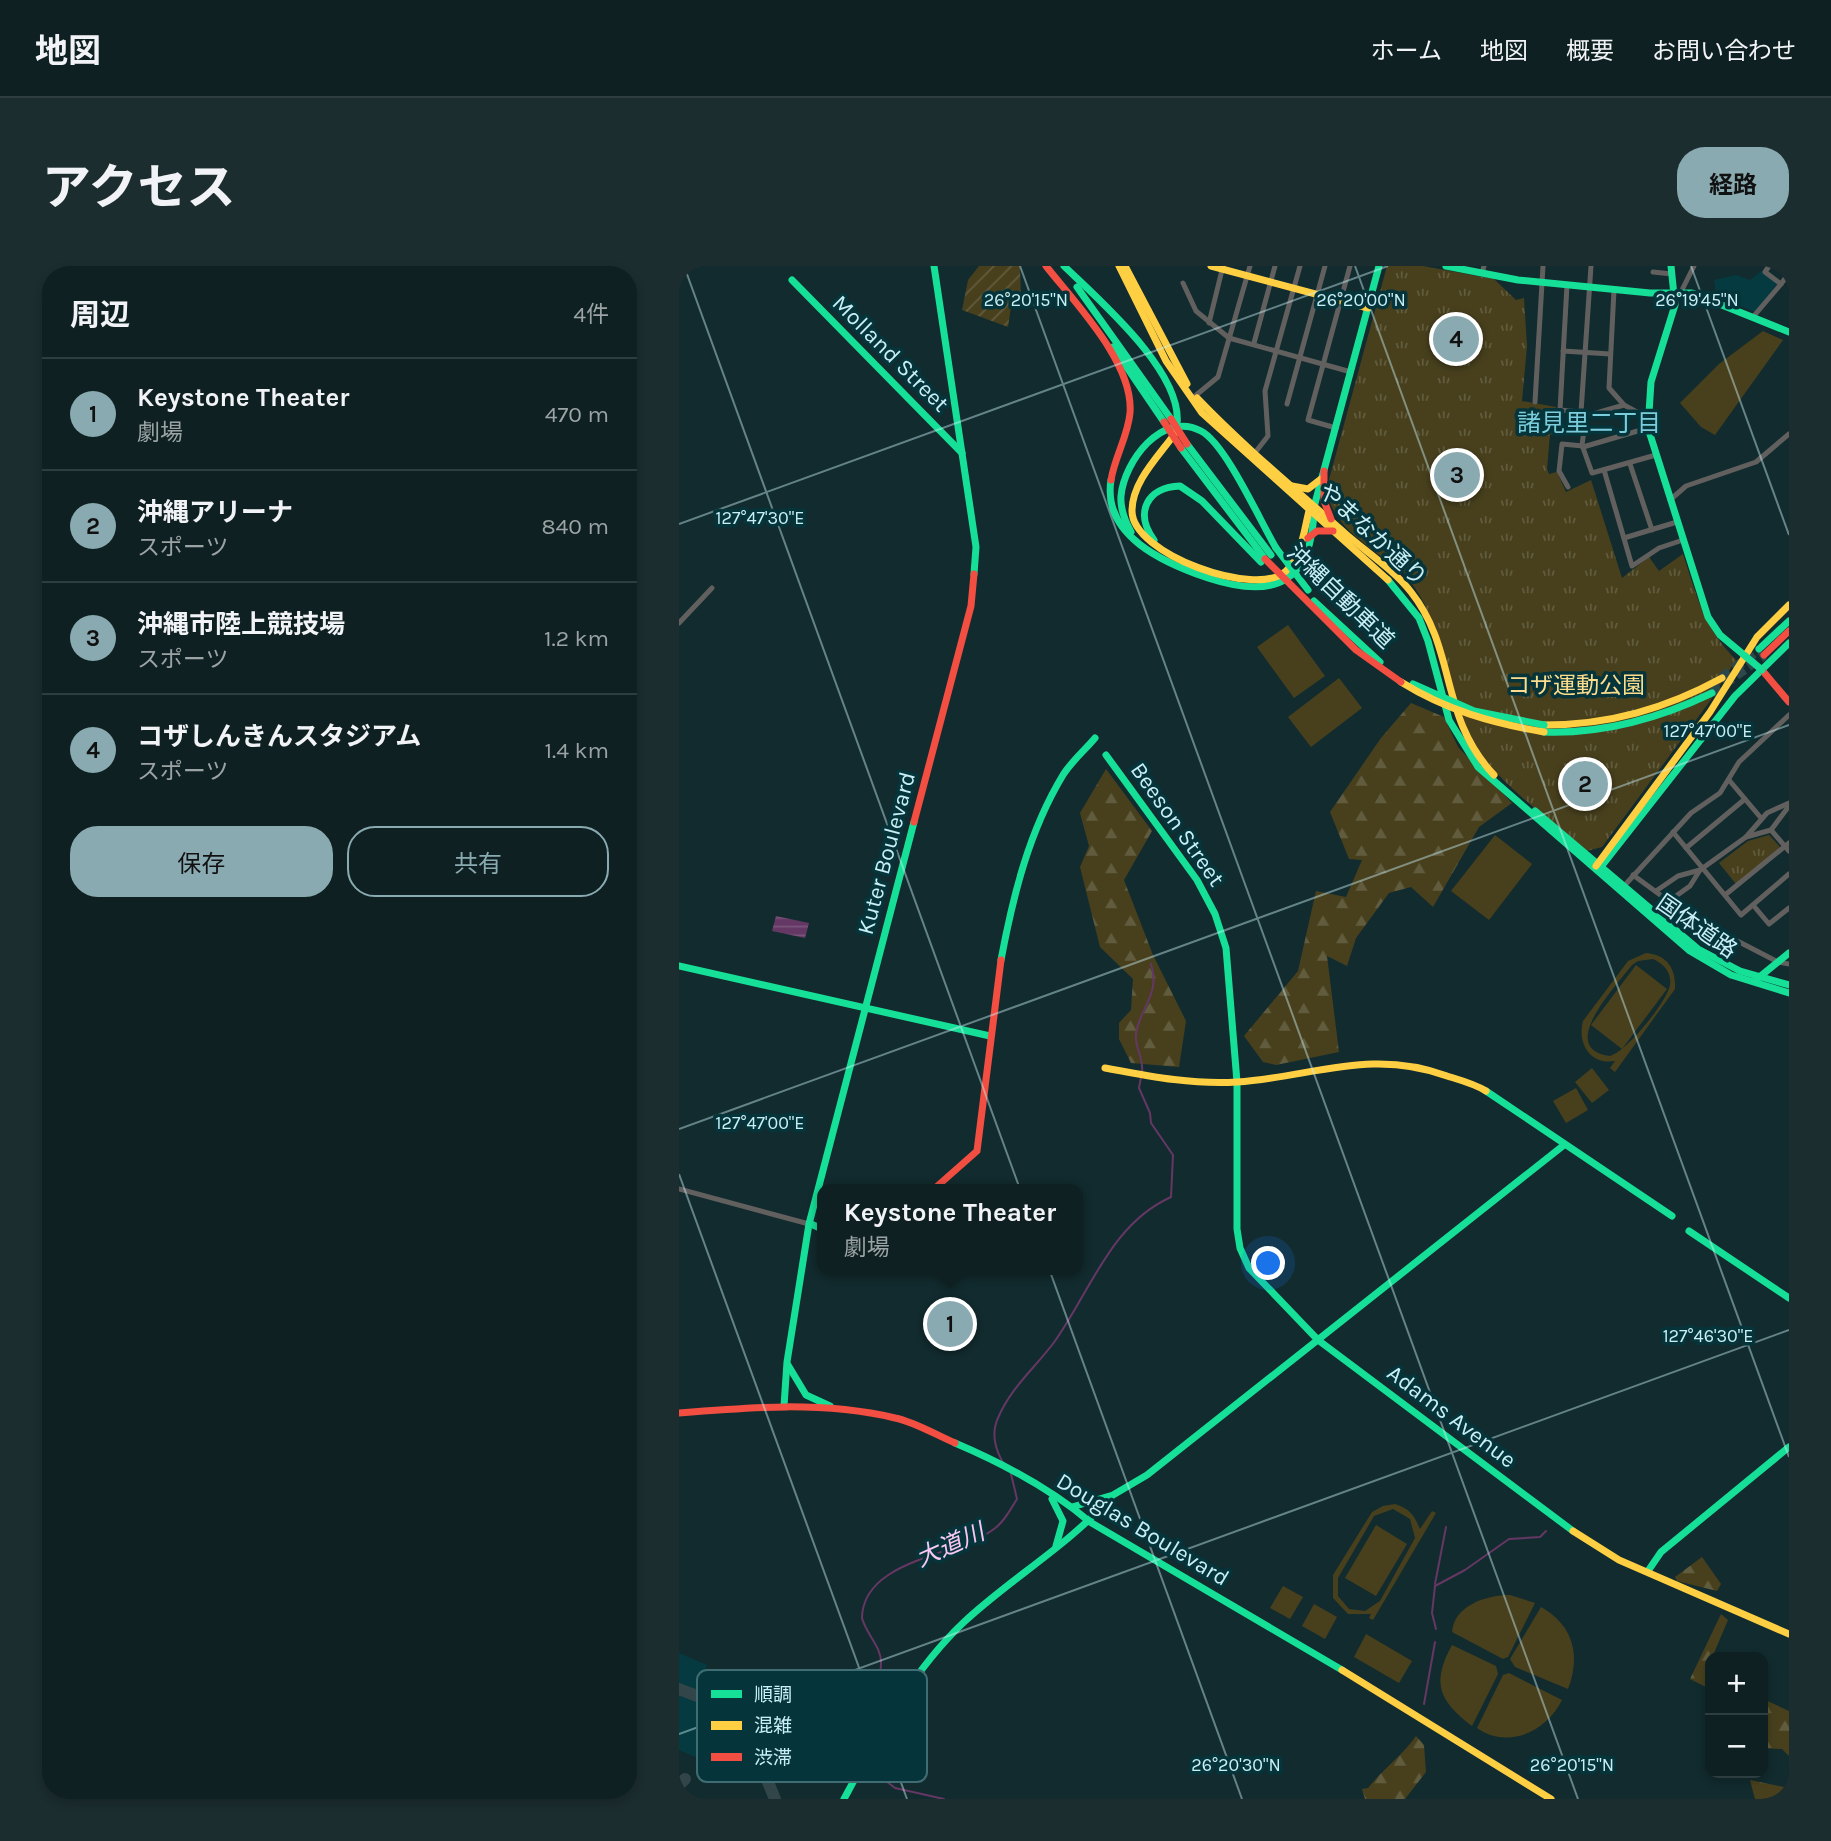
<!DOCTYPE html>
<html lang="ja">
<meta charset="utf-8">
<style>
:root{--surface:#0e2022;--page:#1c2d2f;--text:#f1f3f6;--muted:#9ba3a5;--line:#2e3e40;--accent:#89aab0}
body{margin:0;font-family:Karla,"Noto Sans JP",sans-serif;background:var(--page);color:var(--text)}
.controls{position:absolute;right:21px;bottom:21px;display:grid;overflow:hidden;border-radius:14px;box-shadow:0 4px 10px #0003}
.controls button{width:63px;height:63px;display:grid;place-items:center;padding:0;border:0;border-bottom:2px solid var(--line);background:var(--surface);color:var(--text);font:35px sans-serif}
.you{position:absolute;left:590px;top:998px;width:24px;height:24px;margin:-18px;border:5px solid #fff;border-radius:50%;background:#1a73e8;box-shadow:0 0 0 10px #1a73e833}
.badge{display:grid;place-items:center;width:46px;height:46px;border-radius:50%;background:var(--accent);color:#111;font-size:23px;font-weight:700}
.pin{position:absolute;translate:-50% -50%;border:4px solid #fff;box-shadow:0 2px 7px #0006}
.popup{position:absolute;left:138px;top:918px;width:266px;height:91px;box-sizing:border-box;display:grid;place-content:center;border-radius:14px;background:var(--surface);filter:drop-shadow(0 2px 5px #0005);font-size:23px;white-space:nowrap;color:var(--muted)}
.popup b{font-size:26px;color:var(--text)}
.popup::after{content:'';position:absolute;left:50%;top:100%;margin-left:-14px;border:14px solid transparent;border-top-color:var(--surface)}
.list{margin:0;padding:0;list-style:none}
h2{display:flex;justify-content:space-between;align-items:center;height:91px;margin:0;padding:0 28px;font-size:30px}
h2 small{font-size:23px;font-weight:400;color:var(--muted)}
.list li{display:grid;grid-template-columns:46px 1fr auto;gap:21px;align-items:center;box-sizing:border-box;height:112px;padding:0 28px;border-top:2px solid var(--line)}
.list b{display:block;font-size:26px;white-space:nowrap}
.list p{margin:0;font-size:23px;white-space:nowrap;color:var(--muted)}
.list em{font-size:23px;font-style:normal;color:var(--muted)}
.actions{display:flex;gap:14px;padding:21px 28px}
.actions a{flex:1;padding:16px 0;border:2px solid var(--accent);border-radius:28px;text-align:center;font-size:24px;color:var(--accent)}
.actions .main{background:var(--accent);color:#111}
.map{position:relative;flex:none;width:1110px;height:1533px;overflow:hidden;border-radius:28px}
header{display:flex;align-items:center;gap:42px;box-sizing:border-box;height:98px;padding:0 35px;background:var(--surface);border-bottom:2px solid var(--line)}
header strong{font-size:33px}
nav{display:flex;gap:38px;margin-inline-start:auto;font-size:24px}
.intro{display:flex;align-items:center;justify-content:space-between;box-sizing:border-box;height:168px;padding:0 42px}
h1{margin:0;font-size:49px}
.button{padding:18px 32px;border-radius:28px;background:var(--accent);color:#111;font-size:24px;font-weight:700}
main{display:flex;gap:42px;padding:0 42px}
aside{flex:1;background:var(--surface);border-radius:28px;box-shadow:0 4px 10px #0003}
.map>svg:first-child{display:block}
.built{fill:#053a41}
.grass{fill:#48401d;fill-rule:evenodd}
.forest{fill:url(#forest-firs)}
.park{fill:url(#park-tufts)}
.garden{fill:url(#garden-furrows)}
.water{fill:url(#water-rules)}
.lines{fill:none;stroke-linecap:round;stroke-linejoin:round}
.stream{stroke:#653764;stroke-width:2}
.taxiway{stroke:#324548;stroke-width:12}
.highway-tunnel{stroke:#2d484c;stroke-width:10;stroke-dasharray:10 5;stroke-linecap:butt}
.street{stroke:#62605f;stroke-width:5}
.fast{stroke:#16e098;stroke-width:7}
.slow{stroke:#ffcf43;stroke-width:7}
.jam{stroke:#f24e42;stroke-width:7}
.fast-bridge{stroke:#16e098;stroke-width:7}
.slow-bridge{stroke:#ffcf43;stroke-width:7}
.jam-bridge{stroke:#f24e42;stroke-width:7}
.ticks{fill:none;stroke:#c9eff6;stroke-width:2;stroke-opacity:0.45}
.labels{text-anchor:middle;stroke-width:7;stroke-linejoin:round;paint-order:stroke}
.street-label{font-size:23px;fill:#c9eff6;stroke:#05343b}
.park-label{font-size:23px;fill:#fbdd8d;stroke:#05343b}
.neighbourhood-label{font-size:24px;fill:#7ccddb;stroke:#05343b}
.water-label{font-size:24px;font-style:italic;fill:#f8c7f3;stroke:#05343b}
.key{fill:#05343b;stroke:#406c73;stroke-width:2}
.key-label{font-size:19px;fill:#c9eff6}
.ticks-label{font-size:18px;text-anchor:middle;fill:#c9eff6;stroke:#05343b;stroke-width:7;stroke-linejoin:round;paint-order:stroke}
</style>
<header>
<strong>地図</strong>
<nav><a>ホーム</a><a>地図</a><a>概要</a><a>お問い合わせ</a></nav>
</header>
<div class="intro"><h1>アクセス</h1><a class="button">経路</a></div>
<main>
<aside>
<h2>周辺<small>4件</small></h2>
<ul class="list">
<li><span class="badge">1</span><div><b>Keystone Theater</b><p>劇場</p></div><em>470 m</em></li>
<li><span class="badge">2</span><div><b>沖縄アリーナ</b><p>スポーツ</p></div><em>840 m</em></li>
<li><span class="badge">3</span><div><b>沖縄市陸上競技場</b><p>スポーツ</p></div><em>1.2 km</em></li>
<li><span class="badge">4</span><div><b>コザしんきんスタジアム</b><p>スポーツ</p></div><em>1.4 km</em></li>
</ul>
<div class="actions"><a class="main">保存</a><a>共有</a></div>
</aside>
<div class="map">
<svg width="1110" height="1533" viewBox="0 0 1110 1533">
<defs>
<pattern id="forest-firs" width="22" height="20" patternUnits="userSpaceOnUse" patternTransform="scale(1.75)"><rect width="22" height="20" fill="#48401d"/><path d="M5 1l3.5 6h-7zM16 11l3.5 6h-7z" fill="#615c3e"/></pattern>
<pattern id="park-tufts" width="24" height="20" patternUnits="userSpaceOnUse" patternTransform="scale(1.75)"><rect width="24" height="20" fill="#48401d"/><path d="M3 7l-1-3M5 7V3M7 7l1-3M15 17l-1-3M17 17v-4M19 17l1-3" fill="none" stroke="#615c3e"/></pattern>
<pattern id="garden-furrows" width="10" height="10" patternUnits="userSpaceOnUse" patternTransform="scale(1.75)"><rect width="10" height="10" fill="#48401d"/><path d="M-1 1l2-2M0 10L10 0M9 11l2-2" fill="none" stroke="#615c3e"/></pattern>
<pattern id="water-rules" width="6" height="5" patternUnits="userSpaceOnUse" patternTransform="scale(1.75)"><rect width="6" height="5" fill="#653764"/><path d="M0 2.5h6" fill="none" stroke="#7a547b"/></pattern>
</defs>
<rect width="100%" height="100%" fill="#122b2e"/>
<g class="built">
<polygon points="1082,5 1099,17 1076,46 1037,30 1035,14 1057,9 1071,14"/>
<polygon points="0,1387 28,1399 22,1415 98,1451 72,1515 0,1484"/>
</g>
<g class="grass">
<polygon points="1084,65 1104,74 1036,169 1022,161 1001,137 1040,98"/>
<polygon points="609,359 646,410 615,432 578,381"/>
<polygon points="660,412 683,442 632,481 609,451"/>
<polygon points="816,569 853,598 810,654 772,625"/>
<path d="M967,687C988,689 997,702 996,723L936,806L931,802L936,795C911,799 898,777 904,755L949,695ZM974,693C985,698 993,707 991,719C988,736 947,786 931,790C876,783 938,719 953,699L959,695Z"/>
<polygon points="957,699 988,723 943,783 912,759"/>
<polygon points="913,802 930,824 913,837 896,816"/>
<polygon points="897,822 909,844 887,857 874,835"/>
<path d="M716,1238C731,1243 735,1249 741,1263L753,1245L757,1247L694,1354L690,1352L692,1348H669L654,1332V1309L693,1246L704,1240ZM714,1243L731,1253L736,1272L701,1335L686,1345L670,1343L659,1330V1312L695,1250Z"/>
<polygon points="697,1259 728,1278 697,1330 666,1312"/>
<polygon points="604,1320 624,1331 611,1353 591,1342"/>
<path d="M831,1329L856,1337L829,1391L824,1393L773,1366C775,1339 808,1329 831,1329Z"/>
<polygon points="635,1338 658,1351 646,1373 623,1360"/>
<path d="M862,1341C894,1359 902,1389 889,1423L836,1401L831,1393Z"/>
<polygon points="687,1368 733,1395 720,1417 675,1391"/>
<path d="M773,1379L817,1400L819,1408L793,1460C760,1435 752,1417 773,1379Z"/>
<path d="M830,1407L883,1434C868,1465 829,1484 798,1462L824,1409Z"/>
</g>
<g class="forest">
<polygon points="732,437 765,451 779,481 833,537 800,561 754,641 732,621 710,627 677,672 668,700 648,690 660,786 597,799 584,796 565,770 619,705 637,625 667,631 683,594 670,593 651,546 702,472"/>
<polygon points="427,503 473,565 445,614 474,689 507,755 500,801 452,797 440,773 440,757 452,744 454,713 421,681 401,601 410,580 401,547"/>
<polygon points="1023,1291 1042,1318 1038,1325 998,1315 996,1311"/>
<polygon points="1042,1348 1049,1354 1026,1408 1031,1410 1031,1423 1011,1413"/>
<polygon points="1084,1433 1110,1445 1110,1490 1103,1483 1084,1482"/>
<path d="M737,1470L745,1479L747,1506L726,1533H686L683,1523L689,1522C704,1503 723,1490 737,1470Z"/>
<polygon points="1071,1514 1110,1522 1110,1533 1076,1533"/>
</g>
<g class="park">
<path d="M708,0H744L815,13L837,34L845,32L848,80L843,135L877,141L874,169L871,168L868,203L870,208L878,206L887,226L912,214L943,312L970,291L980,305L1004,288C1018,331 1025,361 1057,394L1031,435L923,581L908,585C864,547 804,508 781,454C761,407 764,356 730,314C724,306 720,299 710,297C684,275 650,257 648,221Z"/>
<polygon points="1090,569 1101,581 1057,618 1040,597 1069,575"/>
</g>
<polygon class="garden" points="300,0 341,0 342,35 332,41 329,61 283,44 289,14"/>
<polygon class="water" points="97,650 130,657 126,672 93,665"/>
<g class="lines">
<g class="stream">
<path d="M463,806C465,792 455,780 457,768C460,743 482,728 472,698"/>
<path d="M325,1198C316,1184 312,1167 319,1152C332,1121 357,1101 376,1075C412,1024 432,958 492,931L494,889L472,857L471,847L460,822L462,811"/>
<polyline points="756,1318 767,1261"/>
<polyline points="757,1363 753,1347 756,1320 786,1304 830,1273 861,1271 867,1265"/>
<polyline points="745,1438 756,1376"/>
<path d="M182,1493C151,1431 201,1442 202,1398C203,1381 187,1368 183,1352C184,1293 279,1290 315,1263C325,1256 331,1244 338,1233L332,1208"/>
<polyline points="188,1500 216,1522 265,1533"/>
</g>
<g class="taxiway">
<polyline points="0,1423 60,1446 96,1533"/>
<polyline points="0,1519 6,1513"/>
</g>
<g class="highway-tunnel">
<polyline points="1043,412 1080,383"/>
<polyline points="1033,427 1085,389"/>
</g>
<g class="street">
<polyline points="974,6 993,8"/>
<polyline points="803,7 805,0"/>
<polyline points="504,17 517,45 550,72 672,106"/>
<polyline points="1102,18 1110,7"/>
<polyline points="888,19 881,144 902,146 907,150 945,139"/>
<polyline points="935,24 930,122 945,139 967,151"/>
<polyline points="1002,26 1015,0"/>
<polyline points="1074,51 1102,18 1086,6 1090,0"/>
<polyline points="530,57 544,0"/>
<polyline points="575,77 596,0"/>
<polyline points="884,85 931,88"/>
<polyline points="516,130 539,111 571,0"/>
<polyline points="856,136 864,0"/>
<polyline points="608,138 646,0"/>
<polyline points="902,146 912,0"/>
<polyline points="907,150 903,179 913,207 977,189"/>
<polyline points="657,162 629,154 671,0"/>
<polyline points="904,181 969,162"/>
<polyline points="575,188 589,170 586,125 621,0"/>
<polyline points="951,198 973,264"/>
<polyline points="925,204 953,300 980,282 1004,274"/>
<polyline points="889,221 880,205 883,178 904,180"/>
<polyline points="991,234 1007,220 1077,196 1110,168"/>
<polyline points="945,272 998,256"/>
<polyline points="0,357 33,322"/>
<polyline points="1050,514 1082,552"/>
<polyline points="1092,564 1110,585"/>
<polyline points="994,566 1062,649 1110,608"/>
<polyline points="1067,571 1088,547 1110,537"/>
<polyline points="1007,582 1066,533"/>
<polyline points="954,609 1010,650 1099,696 1110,698"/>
<polyline points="945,620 1012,547 1041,527 1060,496 1110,449"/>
<polyline points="977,625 999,610 1021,604"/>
<polyline points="1046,629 1110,577"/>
<polyline points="990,635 1011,620 1021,604 1067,571 1092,564 1110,540"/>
<polyline points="1074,639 1090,658 1110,642"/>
<polyline points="0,923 130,958"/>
</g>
<g class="fast">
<polyline points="255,0 297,281 295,308"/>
<path d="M385,0C420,34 504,106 498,158"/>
<polyline points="767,0 839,14 971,27 1013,27 1110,66"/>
<polyline points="992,0 996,39 972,116 969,162 1029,351 1041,369 1065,389"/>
<polyline points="113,14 283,187"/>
<polyline points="398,21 492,153"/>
<polyline points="434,81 485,156"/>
<polyline points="508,178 592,289"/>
<polyline points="502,182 584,290"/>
<path d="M432,214C423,270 485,297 529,312C596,334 634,317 635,241"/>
<polyline points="635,241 700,0"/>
<path d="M452,266C446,255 441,243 442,230C445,196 483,144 522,165C547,178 581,255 597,282"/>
<path d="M475,274C455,247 468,221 501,220L523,235L582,296"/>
<polyline points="709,314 740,352 749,375 770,454 799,501 1011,685 1052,709 1110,727"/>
<polyline points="1080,383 1110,355"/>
<path d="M865,466C925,468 979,453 1033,427"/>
<polyline points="427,489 518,614 536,648 547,682 558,816 558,963 561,982 570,1002 639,1074 894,1265"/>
<polyline points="856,545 1019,683 1061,705 1110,719"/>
<polyline points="921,602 1056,430 1110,377"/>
<path d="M322,694C334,630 350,565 384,509C392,496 406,484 416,472"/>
<polyline points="0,700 311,770"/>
<polyline points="1078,713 1110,687"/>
<polyline points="807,825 993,950"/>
<polyline points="132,958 143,963"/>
<polyline points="1010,965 1110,1032"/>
<polyline points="109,1099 127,1129 151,1140"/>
<polyline points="105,1140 108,1096 130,958 235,556"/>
<path d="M276,1177C323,1197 372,1223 411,1256L663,1404"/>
<polyline points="373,1233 384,1255 377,1280"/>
<polyline points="393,1241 434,1229 468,1209 885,879"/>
<polyline points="969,1305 982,1286 1110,1181"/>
<path d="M165,1533C199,1470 232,1406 285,1356C332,1312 389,1280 432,1231"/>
</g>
<g class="slow">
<polyline points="440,0 487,95 523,147 709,314"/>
<polyline points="446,0 508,118"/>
<polyline points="532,0 689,42"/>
<path d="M518,132C565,181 617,224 668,269C689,287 716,305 732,326C778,384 760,451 815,509"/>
<path d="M497,166C481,189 453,215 453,245C453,288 578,333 607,305C623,290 625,264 630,245L635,241"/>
<polyline points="613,220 629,223 642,213"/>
<path d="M865,459C930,459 986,443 1043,412"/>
<polyline points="917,600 1031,446 1078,371 1110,339"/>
<path d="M426,802C469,810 514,819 558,816C633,811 692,782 768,810C781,814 796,818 807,825"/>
<polyline points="894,1265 940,1294 1110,1368"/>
<polyline points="663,1404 872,1533"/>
</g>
<g class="jam">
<path d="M367,0C396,37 455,97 451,147C449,170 436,190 432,214"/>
<polyline points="645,205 645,235 652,253"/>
<polyline points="629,272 638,265 654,265"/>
<polyline points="1085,389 1110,365"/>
<polyline points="1083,404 1110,436"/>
<polyline points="235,556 292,340 295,308"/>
<polyline points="255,923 298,885 322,694"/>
<path d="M0,1147C72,1141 144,1135 216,1152C236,1156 257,1169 276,1177"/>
</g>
<g class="fast-bridge">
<polyline points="597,282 629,324"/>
<polyline points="635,335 701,396"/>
<polyline points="1065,389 1083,404"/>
<polyline points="734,418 795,445 865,459"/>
</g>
<path class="slow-bridge" d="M722,416C767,444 813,457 865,466"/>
<g class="jam-bridge">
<polyline points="492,153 508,178"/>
<polyline points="485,156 502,182"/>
<polyline points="586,293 677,384 722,416"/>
</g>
</g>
<path class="ticks" d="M5,0L563,1533M341,0L899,1533M676,0L1110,1191M1012,0L1110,269M0,258L709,0M0,863L1110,459M0,908L228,1533M0,1468L1110,1064"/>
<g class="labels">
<g class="street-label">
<text transform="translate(212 87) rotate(45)" y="8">Molland Street</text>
<text transform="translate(694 268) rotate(43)" y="8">やまなか通り</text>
<text transform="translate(662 330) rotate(44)" y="8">沖縄自動車道</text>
<text transform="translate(499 558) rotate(55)" y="8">Beeson Street</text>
<text transform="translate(207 587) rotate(-75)" y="8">Kuter Boulevard</text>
<text transform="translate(1018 660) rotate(35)" y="8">国体道路</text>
<text transform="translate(773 1150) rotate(37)" y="8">Adams Avenue</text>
<text transform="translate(464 1263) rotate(31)" y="8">Douglas Boulevard</text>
</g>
<g class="park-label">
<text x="897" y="427">コザ運動公園</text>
</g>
<g class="neighbourhood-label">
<text x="910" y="165">諸見里二丁目</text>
</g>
<g class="water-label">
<text transform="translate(271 1279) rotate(-24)" y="8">大道川</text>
</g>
</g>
<rect x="18" y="1404" width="230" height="112" rx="10" class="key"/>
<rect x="32" y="1424" width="31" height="8" fill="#16e098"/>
<rect x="32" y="1455" width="31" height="9" fill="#ffcf43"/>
<rect x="32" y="1487" width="31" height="8" fill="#f24e42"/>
<g class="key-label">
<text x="75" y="1435">順調</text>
<text x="75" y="1466">混雑</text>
<text x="75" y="1498">渋滞</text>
</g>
<g class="ticks-label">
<text x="347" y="40">26°20'15"N</text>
<text x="682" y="40">26°20'00"N</text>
<text x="1018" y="40">26°19'45"N</text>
<text x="81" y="258">127°47'30"E</text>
<text x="1029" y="471">127°47'00"E</text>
<text x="81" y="863">127°47'00"E</text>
<text x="1029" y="1076">127°46'30"E</text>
<text x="557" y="1505">26°20'30"N</text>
<text x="893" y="1505">26°20'15"N</text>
</g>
</svg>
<div class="controls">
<button>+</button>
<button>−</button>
</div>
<div class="you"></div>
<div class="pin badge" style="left:271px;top:1058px">1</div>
<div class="popup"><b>Keystone Theater</b>劇場</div>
<div class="pin badge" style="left:906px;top:518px">2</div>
<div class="pin badge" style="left:778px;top:209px">3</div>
<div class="pin badge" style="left:777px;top:73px">4</div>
</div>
</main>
